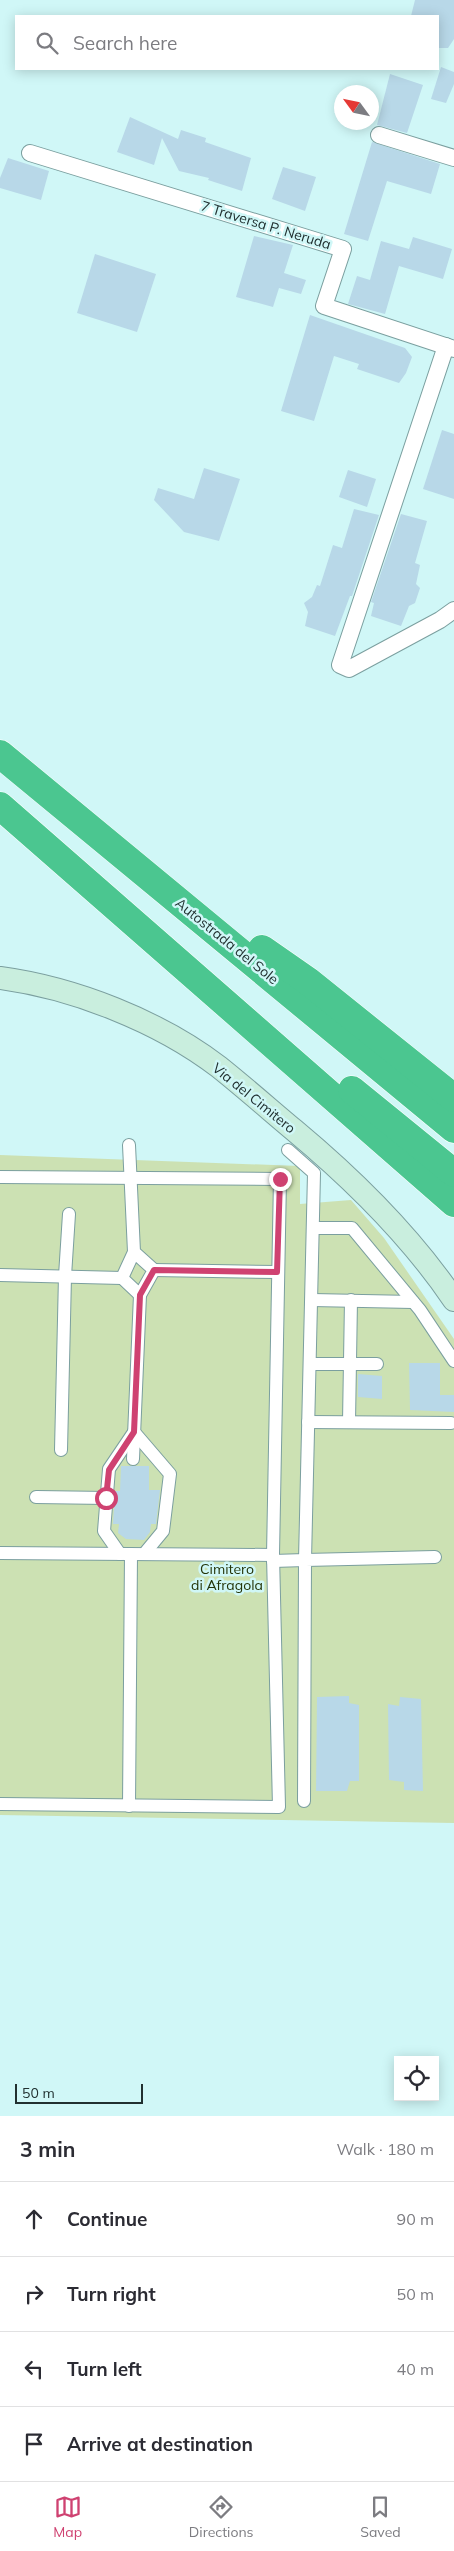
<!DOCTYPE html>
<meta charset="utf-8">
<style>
:root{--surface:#fff;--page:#f7f7f7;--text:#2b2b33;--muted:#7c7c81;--line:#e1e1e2;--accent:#cf4271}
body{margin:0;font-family:Mulish,sans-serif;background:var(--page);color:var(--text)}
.controls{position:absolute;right:15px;bottom:15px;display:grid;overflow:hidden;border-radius:0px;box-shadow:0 2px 12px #0003}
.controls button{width:45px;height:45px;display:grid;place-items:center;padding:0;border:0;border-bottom:1px solid var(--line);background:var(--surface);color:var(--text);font:25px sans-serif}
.compass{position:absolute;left:334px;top:85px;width:45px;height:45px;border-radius:50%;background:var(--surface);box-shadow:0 2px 12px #0003;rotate:303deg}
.scale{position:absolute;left:15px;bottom:12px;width:128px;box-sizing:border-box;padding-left:5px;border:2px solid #213030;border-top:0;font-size:14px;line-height:18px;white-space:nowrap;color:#213030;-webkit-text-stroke:4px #d0f7f7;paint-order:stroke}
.stop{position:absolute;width:15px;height:15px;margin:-11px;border:4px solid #cf4271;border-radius:50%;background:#fff}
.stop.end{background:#cf4271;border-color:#fff;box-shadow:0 1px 5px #0008}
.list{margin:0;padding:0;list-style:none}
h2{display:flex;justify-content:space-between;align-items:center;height:65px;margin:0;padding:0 20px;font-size:21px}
h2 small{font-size:16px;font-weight:400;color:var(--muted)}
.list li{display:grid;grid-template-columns:32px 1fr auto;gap:15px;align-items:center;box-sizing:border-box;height:75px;padding:0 20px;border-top:1px solid var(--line)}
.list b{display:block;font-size:19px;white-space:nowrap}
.list em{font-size:16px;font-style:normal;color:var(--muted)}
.icon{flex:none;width:28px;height:28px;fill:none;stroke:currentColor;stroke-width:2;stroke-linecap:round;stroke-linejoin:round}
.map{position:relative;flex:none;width:454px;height:2116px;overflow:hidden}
.search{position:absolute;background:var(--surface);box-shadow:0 2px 12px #0003;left:15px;right:15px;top:15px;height:55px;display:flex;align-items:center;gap:12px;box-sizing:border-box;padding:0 18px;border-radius:0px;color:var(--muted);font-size:19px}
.sheet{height:365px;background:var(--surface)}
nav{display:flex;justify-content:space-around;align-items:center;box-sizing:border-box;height:70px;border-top:1px solid var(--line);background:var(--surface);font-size:14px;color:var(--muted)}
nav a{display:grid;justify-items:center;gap:2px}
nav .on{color:var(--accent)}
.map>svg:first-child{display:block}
.green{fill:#cce1b3}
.building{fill:#b8d8e8}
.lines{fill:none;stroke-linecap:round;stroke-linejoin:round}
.pedestrian-casing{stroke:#7b9f9f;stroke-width:14}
.minor-casing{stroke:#7b9f9f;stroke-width:18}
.secondary-casing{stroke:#7b9f9f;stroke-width:24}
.motorway-casing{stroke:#fff;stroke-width:29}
.pedestrian{stroke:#fff;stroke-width:12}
.minor{stroke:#fff;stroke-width:16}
.secondary{stroke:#c9eede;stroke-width:22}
.motorway{stroke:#4bc690;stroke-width:28}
.route{stroke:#cf4271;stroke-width:6}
.labels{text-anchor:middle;stroke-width:5;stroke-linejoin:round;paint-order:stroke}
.street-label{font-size:14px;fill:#213030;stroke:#d0f7f7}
.park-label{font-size:14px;fill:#243408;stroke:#d0f7f7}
</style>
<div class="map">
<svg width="454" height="2116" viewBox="0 0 454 2116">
<rect width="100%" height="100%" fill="#d0f7f7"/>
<polygon class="green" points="0,1155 300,1166 300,1204 351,1200 384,1238 454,1339 454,1823 0,1815"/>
<g class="building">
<polygon points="415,0 454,0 454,39 448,48 438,48 438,16 411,16"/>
<polygon points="441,67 454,72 454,84 446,103 431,99"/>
<polygon points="390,74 423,85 407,133 377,125"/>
<polygon points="130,117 178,139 181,130 206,138 205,142 251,158 242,191 208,180 209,178 179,171 162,138 154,165 117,152"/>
<polygon points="372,142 440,164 431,194 387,181 368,241 344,234"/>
<polygon points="8,158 49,171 41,200 0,188 0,178"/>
<polygon points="283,167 316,177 305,211 272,199"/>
<polygon points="254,236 293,245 284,273 306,280 301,294 279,288 273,307 236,297"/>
<polygon points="413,237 452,249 443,279 399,266 385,314 348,304 357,276 370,280 381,241 409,249"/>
<polygon points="95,254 156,274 137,332 77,313"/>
<polygon points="310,315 405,348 412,357 406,373 399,383 357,369 359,364 334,356 314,421 281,411"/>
<polygon points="442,430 454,434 454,499 423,489"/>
<polygon points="204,468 240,479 219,541 184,532 154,500 158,488 194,499"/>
<polygon points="348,470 376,479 367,507 339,497"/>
<polygon points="354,509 379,515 352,596 350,596 335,636 305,626 308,612 304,603 312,597 317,585 320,586 333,545 342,548"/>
<polygon points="401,514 427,521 415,563 420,565 416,584 420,588 415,603 409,606 401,626 371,616 374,603 371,602"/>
<polygon points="409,1363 440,1363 440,1395 454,1395 454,1412 410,1410"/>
<polygon points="358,1374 382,1376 382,1399 358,1397"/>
<polygon points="121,1466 149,1466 149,1490 160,1490 156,1524 151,1524 150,1532 144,1540 126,1539 118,1533 119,1524 113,1524 115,1491 120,1491"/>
<polygon points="349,1696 349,1703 359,1705 359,1781 350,1781 347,1791 316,1791 317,1697"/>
<polygon points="400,1697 421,1699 423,1791 404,1790 404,1782 389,1780 388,1704 399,1706"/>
</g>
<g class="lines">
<g class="pedestrian-casing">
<g id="pedestrian">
<polyline points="129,1145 134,1252 154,1270 140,1295 122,1278 134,1252"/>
<polyline points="0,1177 280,1179 273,1555"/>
<polyline points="314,1228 352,1228 420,1310 454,1361"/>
<polyline points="154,1270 277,1272"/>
<polyline points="0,1275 122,1278"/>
<polyline points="312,1300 413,1302"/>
<polyline points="310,1364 377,1364"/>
<polyline points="308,1422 451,1423"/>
<polyline points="349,1422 351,1300"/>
<polyline points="61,1450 65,1276 69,1214"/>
<polyline points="133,1459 140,1295"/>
<polyline points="36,1497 107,1498"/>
<polyline points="0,1553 273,1555 279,1807 0,1804"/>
<polyline points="120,1554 104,1531 109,1469 134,1432 170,1474 163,1531 144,1554"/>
<polyline points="273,1561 305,1560 314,1173 288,1150"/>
<polyline points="304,1801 305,1560 435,1557"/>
<polyline points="129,1806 131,1554"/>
</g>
</g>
<g class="minor-casing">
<g id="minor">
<polyline points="379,135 454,158"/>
<polyline points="30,153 343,249 324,306 454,349"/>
<polyline points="446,346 340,665 349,669 440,620 454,610"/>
</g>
</g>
<g class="secondary-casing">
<path id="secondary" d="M0,978C74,988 159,1021 219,1067C244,1087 269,1109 294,1130C354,1180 410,1235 454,1300"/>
</g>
<g class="motorway-casing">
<g id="motorway">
<polyline points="0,754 454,1129"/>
<polyline points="0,806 454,1203"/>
<polyline points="262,949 308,981 454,1098"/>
<polyline points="352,1090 454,1173"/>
</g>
</g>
<use href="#pedestrian" class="pedestrian"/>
<use href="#minor" class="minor"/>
<use href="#secondary" class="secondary"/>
<use href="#motorway" class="motorway"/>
</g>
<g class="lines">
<polyline class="route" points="106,1498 109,1470 134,1432 140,1295 154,1270 277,1272 280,1179"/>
</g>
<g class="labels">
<g class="street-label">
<text transform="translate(266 225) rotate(17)" y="5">7 Traversa P. Neruda</text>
<text transform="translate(227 941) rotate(39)" y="5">Autostrada del Sole</text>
<text transform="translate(254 1098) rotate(39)" y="5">Via del Cimitero</text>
</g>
<g class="park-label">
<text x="227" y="1574">Cimitero<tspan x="227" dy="16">di Afragola</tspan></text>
</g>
</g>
</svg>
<div class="controls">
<button><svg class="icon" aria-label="locate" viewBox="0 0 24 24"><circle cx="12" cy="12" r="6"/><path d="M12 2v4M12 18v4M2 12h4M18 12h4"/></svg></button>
</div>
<svg class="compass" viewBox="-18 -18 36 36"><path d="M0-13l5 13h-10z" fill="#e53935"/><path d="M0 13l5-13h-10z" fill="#7c7c81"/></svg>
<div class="scale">50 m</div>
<div class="stop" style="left:106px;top:1498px"></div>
<div class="stop end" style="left:280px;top:1179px"></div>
<div class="search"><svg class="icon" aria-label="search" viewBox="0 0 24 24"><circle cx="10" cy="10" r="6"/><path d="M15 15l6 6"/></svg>Search here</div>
</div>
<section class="sheet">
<h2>3 min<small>Walk · 180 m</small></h2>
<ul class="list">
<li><svg class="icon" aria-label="ahead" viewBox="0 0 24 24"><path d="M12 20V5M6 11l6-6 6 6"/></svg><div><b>Continue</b></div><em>90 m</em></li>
<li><svg class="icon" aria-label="right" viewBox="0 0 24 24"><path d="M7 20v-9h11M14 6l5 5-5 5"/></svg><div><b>Turn right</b></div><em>50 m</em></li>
<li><svg class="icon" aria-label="left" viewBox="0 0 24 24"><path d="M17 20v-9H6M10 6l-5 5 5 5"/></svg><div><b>Turn left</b></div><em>40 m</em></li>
<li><svg class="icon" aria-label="arrive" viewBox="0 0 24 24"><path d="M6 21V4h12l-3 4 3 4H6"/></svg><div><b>Arrive at destination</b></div></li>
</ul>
</section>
<nav>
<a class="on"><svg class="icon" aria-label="map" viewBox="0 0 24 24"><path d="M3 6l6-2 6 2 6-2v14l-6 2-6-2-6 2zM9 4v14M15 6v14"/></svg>Map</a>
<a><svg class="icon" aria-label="directions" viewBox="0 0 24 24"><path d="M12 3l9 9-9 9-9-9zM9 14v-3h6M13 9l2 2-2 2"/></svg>Directions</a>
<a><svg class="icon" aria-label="saved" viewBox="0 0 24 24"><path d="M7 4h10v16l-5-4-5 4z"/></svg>Saved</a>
</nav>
